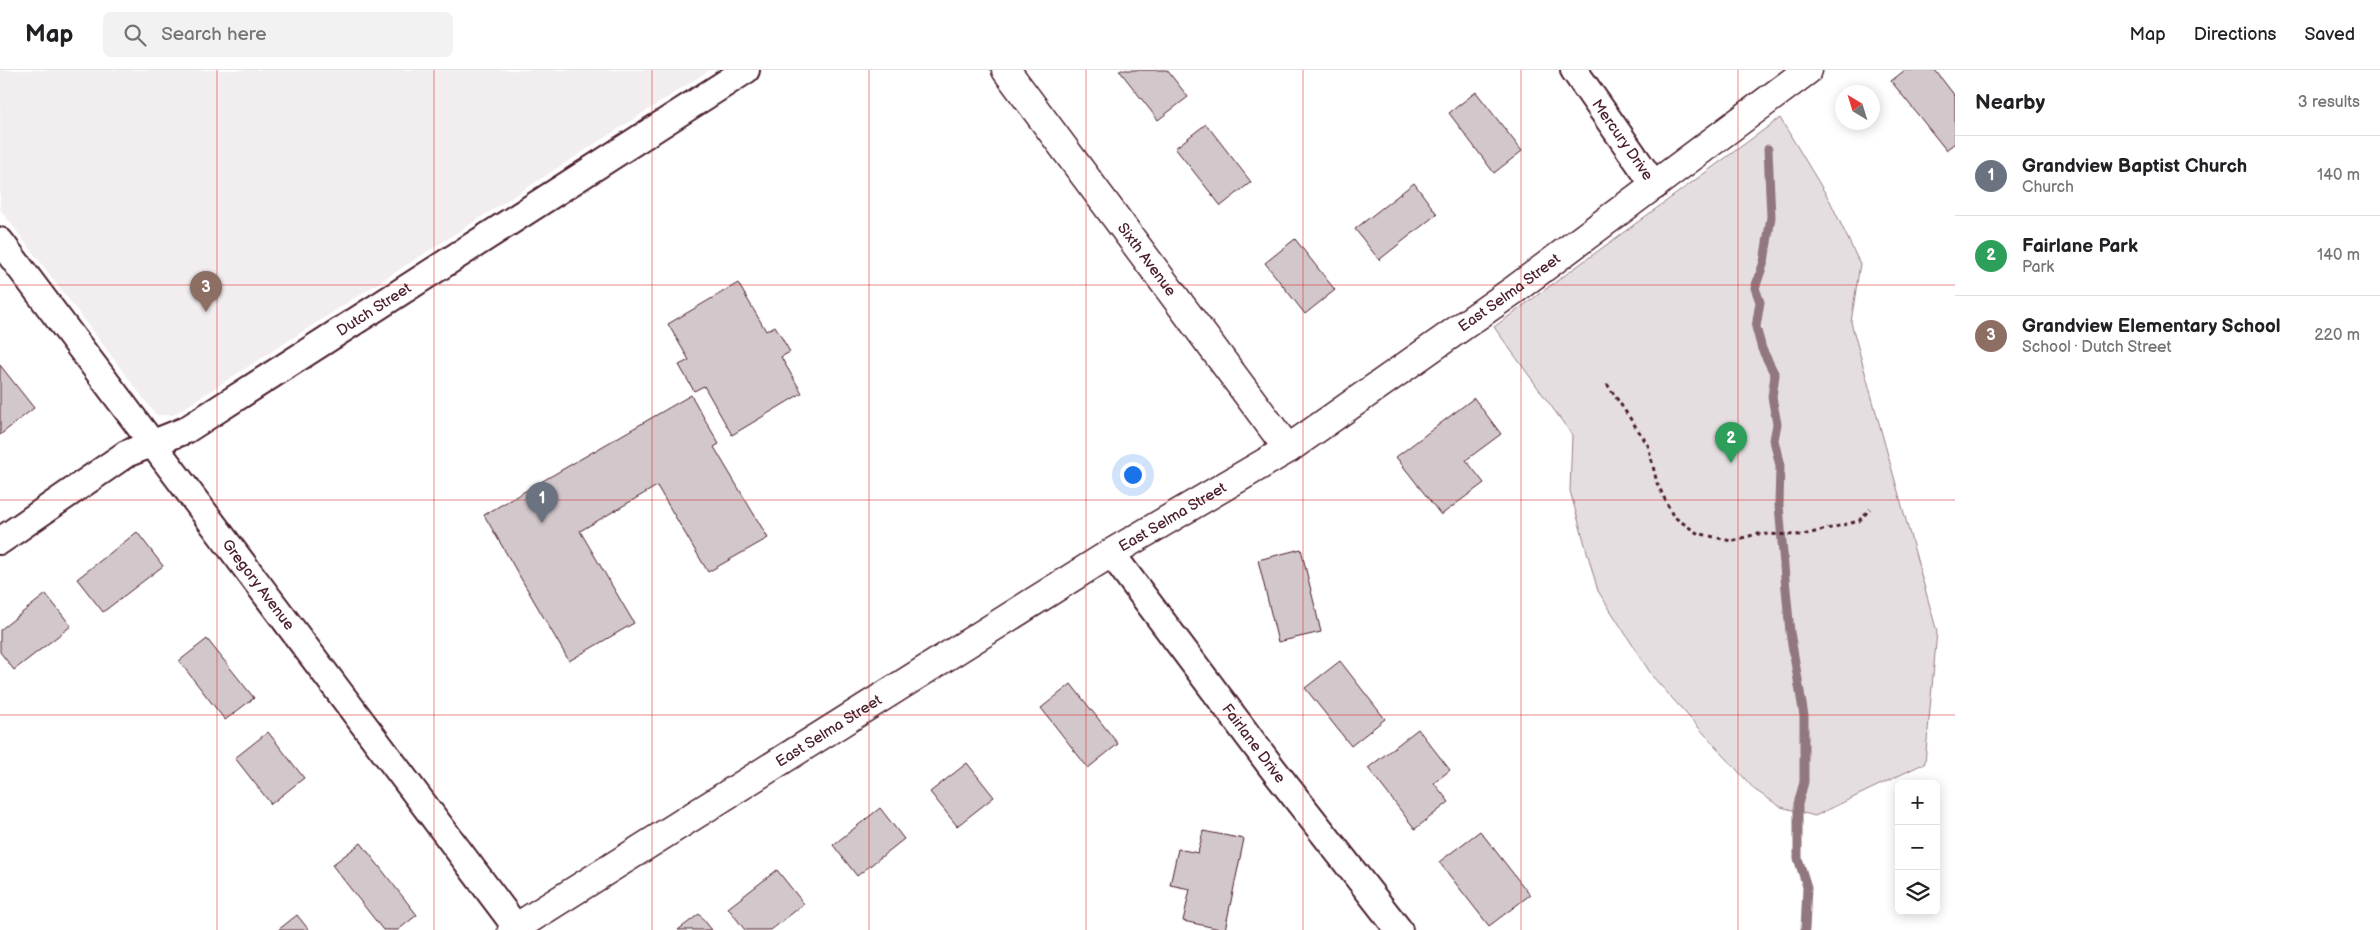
<!DOCTYPE html>
<meta charset="utf-8">
<style>
:root{--surface:#fff;--page:#f2f2f2;--text:#202124;--muted:#757577;--line:#e0e0e0;--accent:#d1495b}
body{margin:0;font-family:"Balsamiq Sans",sans-serif;background:var(--page);color:var(--text)}
.controls{position:absolute;right:15px;bottom:15px;display:grid;overflow:hidden;border-radius:8px;box-shadow:0 2px 12px #0003}
.controls button{width:45px;height:45px;display:grid;place-items:center;padding:0;border:0;border-bottom:1px solid var(--line);background:var(--surface);color:var(--text);font:25px sans-serif}
.compass{position:absolute;left:1835px;top:15px;width:45px;height:45px;border-radius:50%;background:var(--surface);box-shadow:0 2px 12px #0003;rotate:322deg}
.you{position:absolute;left:1132px;top:404px;width:18px;height:18px;margin:-12px;border:4px solid #fff;border-radius:50%;background:#1a73e8;box-shadow:0 0 0 8px #1a73e833}
.badge{display:grid;place-items:center;width:32px;height:32px;border-radius:50%;background:var(--accent);color:#fff;font-size:16px;font-weight:700}
.pin{position:absolute;translate:-50% -41px;filter:drop-shadow(0 1px 2px #0008)}
.pin::after{content:'';position:absolute;top:26px;width:18px;height:15px;background:inherit;clip-path:polygon(0 0,100% 0,50% 100%)}
.list{margin:0;padding:0;list-style:none}
h2{display:flex;justify-content:space-between;align-items:center;height:65px;margin:0;padding:0 20px;font-size:21px}
h2 small{font-size:16px;font-weight:400;color:var(--muted)}
.list li{display:grid;grid-template-columns:32px 1fr auto;gap:15px;align-items:center;box-sizing:border-box;height:80px;padding:0 20px;border-top:1px solid var(--line)}
.list b{display:block;font-size:19px;white-space:nowrap}
.list p{margin:0;font-size:16px;white-space:nowrap;color:var(--muted)}
.list em{font-size:16px;font-style:normal;color:var(--muted)}
.icon{flex:none;width:28px;height:28px;fill:none;stroke:currentColor;stroke-width:2;stroke-linecap:round;stroke-linejoin:round}
.map{position:relative;flex:none;width:1955px;height:860px;overflow:hidden}
header{display:flex;align-items:center;gap:30px;box-sizing:border-box;height:70px;padding:0 25px;background:var(--surface);border-bottom:1px solid var(--line)}
header strong{font-size:24px}
nav{display:flex;gap:28px;margin-inline-start:auto;font-size:18px}
.search{width:350px;height:45px;background:var(--page);display:flex;align-items:center;gap:12px;box-sizing:border-box;padding:0 18px;border-radius:8px;color:var(--muted);font-size:19px}
main{display:flex}
aside{flex:1;background:var(--surface)}
.map>svg:first-child{display:block}
.built{fill:#f2eeef}
.green{fill:#e5dee0;stroke:#987e86}
.lines{fill:none;stroke-linecap:round;stroke-linejoin:round}
.stream{stroke:#91787e;stroke-width:9}
.building{fill:#d2c7cb;stroke:#4a1f2b}
.street-casing{stroke:#4a1f2b;stroke-width:30}
.secondary-casing{stroke:#4a1f2b;stroke-width:31}
.path{stroke:#4a1f2b;stroke-width:3;stroke-dasharray:4 4;stroke-linecap:butt}
.street{stroke:#fff;stroke-width:26}
.secondary{stroke:#fff;stroke-width:28}
.grid{fill:none;stroke:#d62828;stroke-width:1;stroke-opacity:0.55}
.labels{text-anchor:middle;stroke-width:4;stroke-linejoin:round;paint-order:stroke}
.street-label{font-size:15px;fill:#4a1f2b;stroke:#fff}
</style>
<header>
<strong>Map</strong>
<div class="search"><svg class="icon" aria-label="search" viewBox="0 0 24 24"><circle cx="10" cy="10" r="6"/><path d="M15 15l6 6"/></svg>Search here</div>
<nav><a>Map</a><a>Directions</a><a>Saved</a></nav>
</header>
<main>
<div class="map">
<svg width="1955" height="860" viewBox="0 0 1955 860">
<rect width="100%" height="100%" fill="#fff"/>
<filter id="ink" filterUnits="userSpaceOnUse"><feTurbulence type="fractalNoise" baseFrequency=".02" numOctaves="2"/><feDisplacementMap in="SourceGraphic" scale="10" xChannelSelector="R" yChannelSelector="G"/><feConvolveMatrix kernelMatrix="1 2 1 2 8 2 1 2 1" color-interpolation-filters="sRGB"/></filter>
<g filter="url(#ink)">
<polygon class="built" points="0,0 710,0 173,345 156,345 0,139"/>
<polygon class="green" points="1780,48 1830,131 1860,194 1851,252 1937,562 1925,693 1815,746 1781,737 1755,720 1653,607 1598,521 1570,421 1572,365 1494,257"/>
<g class="lines">
<polyline class="stream" points="1768,79 1771,147 1764,192 1755,218 1760,232 1756,257 1762,279 1775,305 1772,327 1777,354 1774,370 1780,396 1779,435 1785,508 1790,562 1804,646 1804,712 1798,734 1798,788 1807,817 1805,860"/>
</g>
<g class="building">
<polygon points="1119,0 1167,0 1188,27 1158,50"/>
<polygon points="1905,0 1935,0 1955,26 1955,73 1946,80 1891,11"/>
<polygon points="1476,22 1522,81 1494,103 1449,43"/>
<polygon points="1206,54 1251,112 1221,136 1175,78"/>
<polygon points="1414,113 1437,144 1379,190 1355,159"/>
<polygon points="1295,169 1335,220 1305,244 1265,193"/>
<polygon points="738,213 766,261 775,256 790,282 781,287 802,323 732,365 704,316 694,321 679,295 689,290 668,254"/>
<polygon points="0,295 34,338 0,365"/>
<polygon points="691,325 719,374 714,377 768,468 708,502 657,416 580,461 634,553 569,591 484,445"/>
<polygon points="1474,328 1501,364 1466,390 1484,413 1441,445 1396,387"/>
<polygon points="137,462 163,496 103,542 77,509"/>
<polygon points="1301,479 1321,562 1278,572 1258,490"/>
<polygon points="46,524 71,556 14,600 0,582 0,560"/>
<polygon points="207,569 254,628 225,650 179,591"/>
<polygon points="1340,591 1385,649 1351,676 1305,618"/>
<polygon points="1071,614 1118,674 1088,698 1041,638"/>
<polygon points="1418,659 1450,700 1434,713 1449,732 1415,759 1368,698"/>
<polygon points="268,662 304,708 271,734 235,688"/>
<polygon points="967,693 994,727 957,756 930,722"/>
<polygon points="880,738 904,769 857,806 833,775"/>
<polygon points="1203,761 1244,769 1225,860 1183,851 1190,819 1170,815 1178,779 1198,783"/>
<polygon points="1480,761 1530,825 1489,856 1439,792"/>
<polygon points="361,773 417,845 398,860 383,860 332,795"/>
<polygon points="777,800 804,834 771,860 745,860 728,838"/>
<polygon points="699,844 712,860 678,860"/>
<polygon points="297,845 309,860 278,860"/>
</g>
<g class="lines">
<g class="street-casing">
<g id="street">
<path id="s1" d="M1574,0L1655,116"/>
<path id="s2" d="M0,171L516,857"/>
<path id="s3" d="M0,471L126,384L186,360L746,0"/>
<path id="s4" d="M1111,483L1273,699L1399,860"/>
</g>
</g>
<g class="secondary-casing">
<g id="secondary">
<path id="s5" d="M1006,0L1288,379"/>
<path id="s6" d="M512,860L1111,483L1288,379L1514,220L1808,0"/>
</g>
</g>
<polyline class="path" points="1607,314 1648,375 1657,413 1673,446 1697,463 1731,471 1757,464 1803,465 1859,451 1870,439"/>
<use href="#street" class="street"/>
<use href="#secondary" class="secondary"/>
</g>
</g>
<path class="grid" d="M217,0V860M434,0V860M652,0V860M869,0V860M1086,0V860M1303,0V860M1521,0V860M1738,0V860M0,215H1955M0,430H1955M0,645H1955"/>
<g class="labels">
<g class="street-label">
<text dy="5" stroke="none"><textPath href="#s1" startOffset="85">Mercury Drive</textPath></text>
<text dy="5" stroke="none"><textPath href="#s5" startOffset="236">Sixth Avenue</textPath></text>
<text dy="5" stroke="none"><textPath href="#s6" startOffset="1184">East Selma Street</textPath></text>
<text dy="5" stroke="none"><textPath href="#s3" startOffset="441">Dutch Street</textPath></text>
<text dy="5" stroke="none"><textPath href="#s6" startOffset="779">East Selma Street</textPath></text>
<text dy="5" stroke="none"><textPath href="#s2" startOffset="430">Gregory Avenue</textPath></text>
<text dy="5" stroke="none"><textPath href="#s6" startOffset="374">East Selma Street</textPath></text>
<text dy="5" stroke="none"><textPath href="#s4" startOffset="238">Fairlane Drive</textPath></text>
</g>
</g>
</svg>
<div class="controls">
<button>+</button>
<button>−</button>
<button><svg class="icon" aria-label="layers" viewBox="0 0 24 24"><path d="M12 4l9 5-9 5-9-5zM3 14l9 5 9-5"/></svg></button>
</div>
<svg class="compass" viewBox="-18 -18 36 36"><path d="M0-13l5 13h-10z" fill="#e53935"/><path d="M0 13l5-13h-10z" fill="#757577"/></svg>
<div class="you"></div>
<div class="pin badge" style="left:542px;top:453px;background:#6b7280">1</div>
<div class="pin badge" style="left:1731px;top:393px;background:#2e9e5b">2</div>
<div class="pin badge" style="left:206px;top:242px;background:#8d6e63">3</div>
</div>
<aside>
<h2>Nearby<small>3 results</small></h2>
<ul class="list">
<li><span class="badge" style="background:#6b7280">1</span><div><b>Grandview Baptist Church</b><p>Church</p></div><em>140 m</em></li>
<li><span class="badge" style="background:#2e9e5b">2</span><div><b>Fairlane Park</b><p>Park</p></div><em>140 m</em></li>
<li><span class="badge" style="background:#8d6e63">3</span><div><b>Grandview Elementary School</b><p>School · Dutch Street</p></div><em>220 m</em></li>
</ul>
</aside>
</main>
